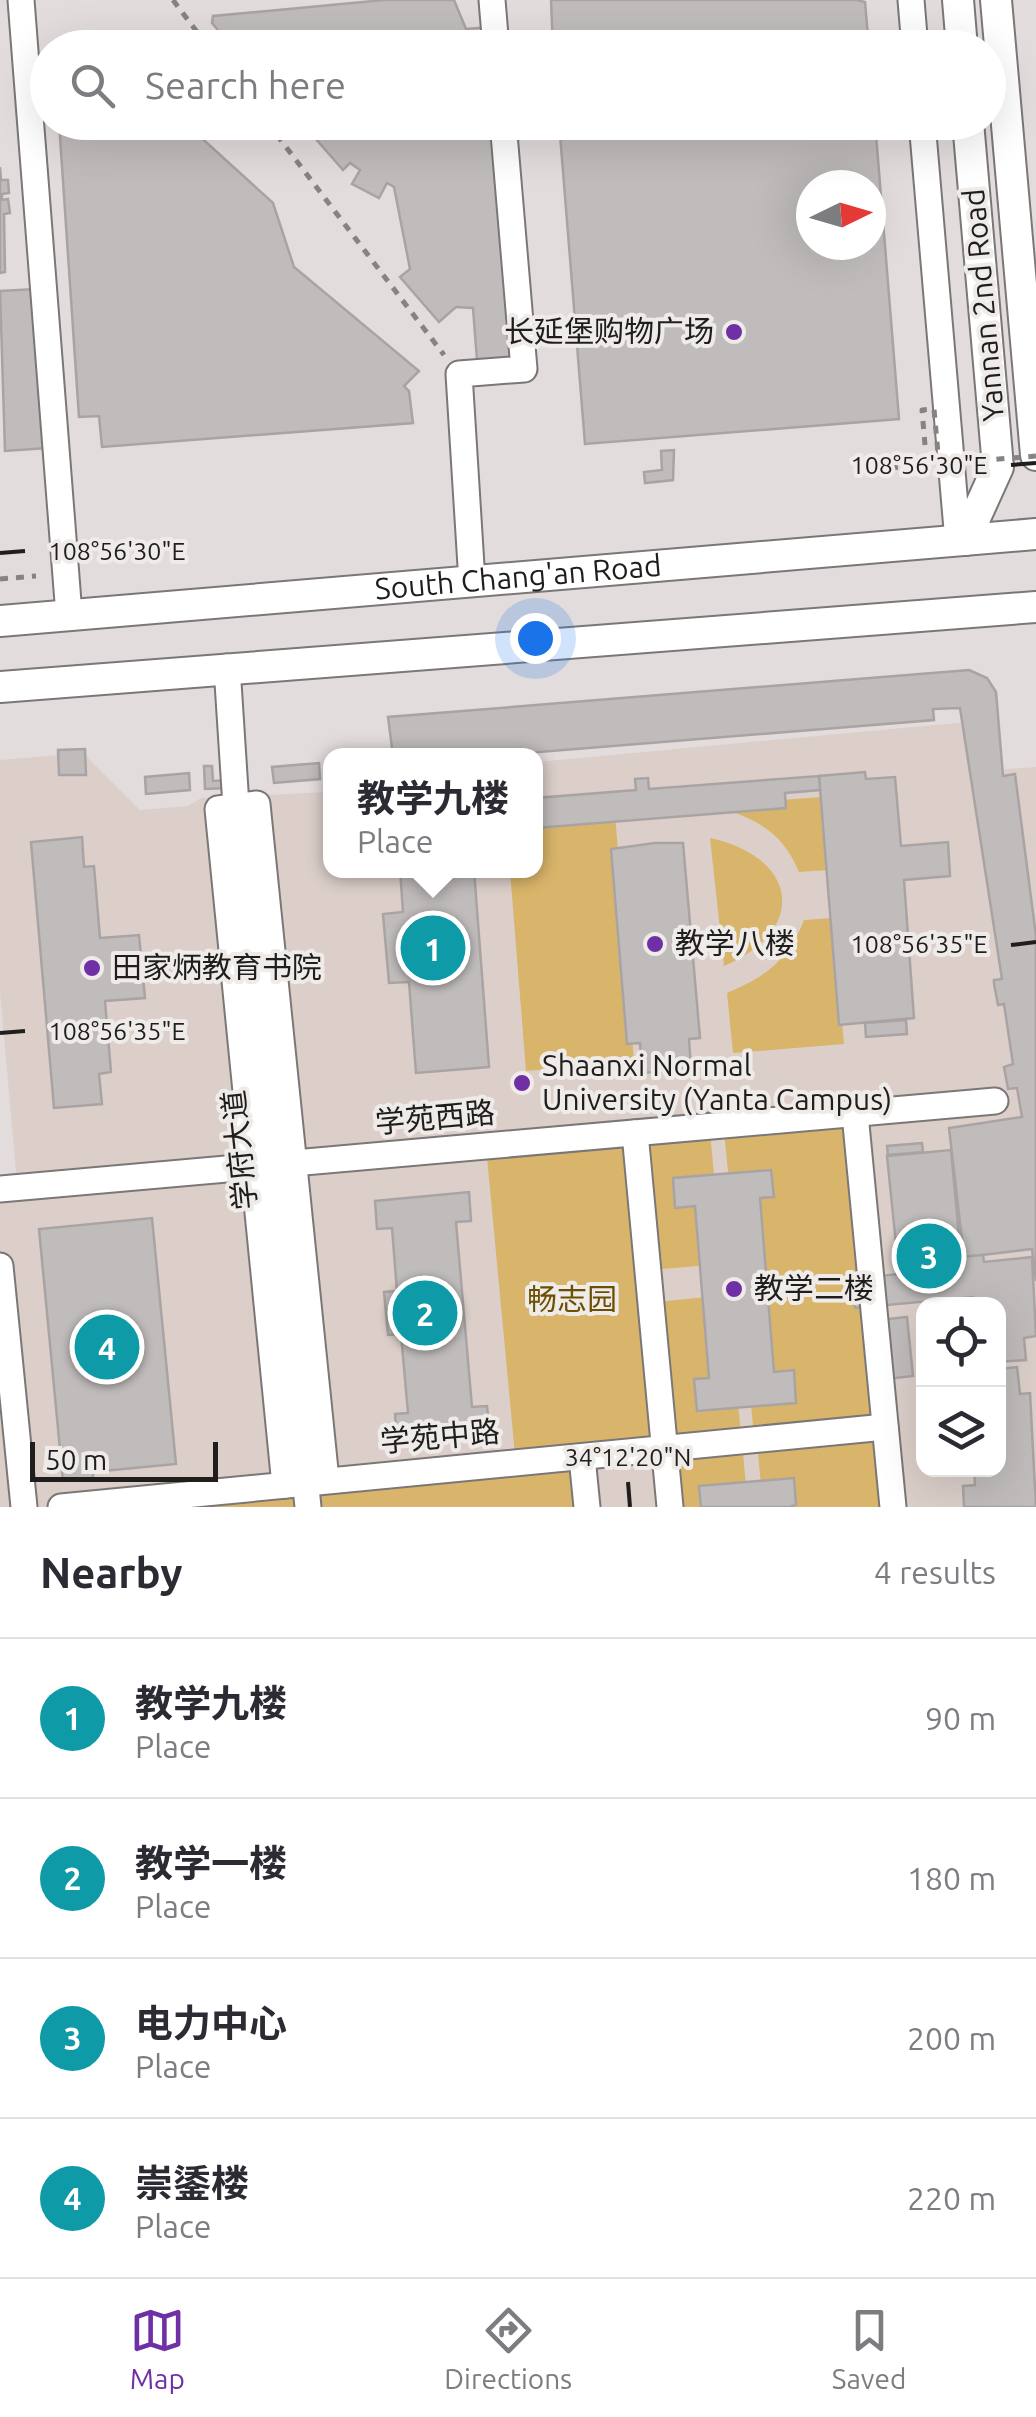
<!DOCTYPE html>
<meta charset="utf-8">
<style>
:root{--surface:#fff;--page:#f7f7f7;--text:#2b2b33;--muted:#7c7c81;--line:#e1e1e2;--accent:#6f30a5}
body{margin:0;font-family:Ubuntu,"Noto Sans SC",sans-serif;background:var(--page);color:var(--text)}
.controls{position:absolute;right:30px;bottom:30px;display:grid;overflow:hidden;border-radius:20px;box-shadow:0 10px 40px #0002}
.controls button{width:90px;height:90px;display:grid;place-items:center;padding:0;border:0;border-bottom:2px solid var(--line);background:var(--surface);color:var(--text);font:50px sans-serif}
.compass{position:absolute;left:796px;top:170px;width:90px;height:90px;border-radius:50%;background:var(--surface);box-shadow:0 10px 40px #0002;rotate:85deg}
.scale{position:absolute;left:30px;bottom:25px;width:188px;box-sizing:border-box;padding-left:10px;border:5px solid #201e1d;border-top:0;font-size:28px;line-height:35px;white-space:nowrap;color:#201e1d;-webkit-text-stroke:8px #efebe9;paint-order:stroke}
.you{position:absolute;left:535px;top:638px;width:35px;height:35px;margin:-25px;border:8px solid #fff;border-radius:50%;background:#1a73e8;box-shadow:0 0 0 15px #1a73e833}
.badge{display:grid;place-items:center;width:65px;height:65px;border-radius:50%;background:var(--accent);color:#fff;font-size:32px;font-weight:700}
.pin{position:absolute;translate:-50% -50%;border:5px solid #fff;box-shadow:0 2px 10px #0006}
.popup{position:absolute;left:323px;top:748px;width:220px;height:130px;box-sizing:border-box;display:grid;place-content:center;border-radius:20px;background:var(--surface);filter:drop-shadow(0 2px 8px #0005);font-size:32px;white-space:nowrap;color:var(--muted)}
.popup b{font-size:38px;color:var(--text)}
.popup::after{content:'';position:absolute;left:50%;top:100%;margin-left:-20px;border:20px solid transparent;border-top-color:var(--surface)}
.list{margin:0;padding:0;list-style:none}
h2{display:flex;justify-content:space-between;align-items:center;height:130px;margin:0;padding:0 40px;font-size:42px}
h2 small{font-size:32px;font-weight:400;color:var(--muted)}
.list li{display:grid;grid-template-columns:65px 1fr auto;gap:30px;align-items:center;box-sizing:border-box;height:160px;padding:0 40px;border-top:2px solid var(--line)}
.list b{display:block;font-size:38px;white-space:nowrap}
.list p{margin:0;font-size:32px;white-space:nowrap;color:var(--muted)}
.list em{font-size:32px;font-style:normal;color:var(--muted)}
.icon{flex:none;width:55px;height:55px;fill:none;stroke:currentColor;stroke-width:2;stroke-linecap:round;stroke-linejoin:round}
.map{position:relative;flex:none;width:1036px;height:1507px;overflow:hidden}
.search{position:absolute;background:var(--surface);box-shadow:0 10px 40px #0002;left:30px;right:30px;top:30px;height:110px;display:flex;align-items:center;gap:25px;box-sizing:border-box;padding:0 35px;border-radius:55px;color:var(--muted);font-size:38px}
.sheet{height:770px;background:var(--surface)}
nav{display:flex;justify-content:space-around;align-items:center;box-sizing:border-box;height:140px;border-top:2px solid var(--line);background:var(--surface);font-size:28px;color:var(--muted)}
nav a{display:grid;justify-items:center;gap:5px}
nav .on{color:var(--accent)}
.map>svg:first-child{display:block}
.built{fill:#dccfca;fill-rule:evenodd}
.green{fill:#d9b56b}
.building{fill:#c1bcbc;stroke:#a9a4a3;stroke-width:2.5;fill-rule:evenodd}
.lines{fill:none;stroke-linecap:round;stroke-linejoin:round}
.minor-casing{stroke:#7b7776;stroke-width:29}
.major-casing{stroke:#7b7776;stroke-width:34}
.path{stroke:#868382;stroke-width:5;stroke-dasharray:8 8;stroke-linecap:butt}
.minor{stroke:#fff;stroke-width:25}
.major{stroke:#fff;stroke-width:30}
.path-bridge{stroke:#868382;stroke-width:5;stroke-dasharray:8 8;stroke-linecap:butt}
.ticks{fill:none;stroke:#201e1d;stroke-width:4}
.poi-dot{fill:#6f30a5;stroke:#efebe9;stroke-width:4}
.labels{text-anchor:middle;stroke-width:8;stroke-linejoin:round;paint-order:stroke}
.street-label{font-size:30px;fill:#201e1d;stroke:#efebe9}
.poi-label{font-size:30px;fill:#201e1d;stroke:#efebe9;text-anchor:start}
.park-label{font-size:30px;fill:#6c4f02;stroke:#efebe9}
.ticks-label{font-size:25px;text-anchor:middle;fill:#201e1d;stroke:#efebe9;stroke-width:8;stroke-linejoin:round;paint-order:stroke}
</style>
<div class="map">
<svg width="1036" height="1507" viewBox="0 0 1036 1507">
<rect width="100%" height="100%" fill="#e2dddc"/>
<path class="built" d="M978,721L982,771L1036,767V1507H0V1175L16,1172L0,992V760L83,753L140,810L188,806L201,798L330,792V870H536V762ZM924,1304H998V1470H924Z"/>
<g class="green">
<path d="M823,797L829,870L799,872C781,829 753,817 709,805Z"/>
<polygon points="615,813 634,1062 526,1071 510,871 536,870 536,819"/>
<path d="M710,838C798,857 809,930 724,966Z"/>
<path d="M833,918L844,1044L733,1053L727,993C767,976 788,960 804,920Z"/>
<polygon points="850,1119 880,1424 754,1436 724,1131"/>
<polygon points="710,1131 722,1264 650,1270 638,1137"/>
<polygon points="629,1144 658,1442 515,1455 487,1157"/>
<polygon points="727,1295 741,1434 670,1441 656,1302"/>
<polygon points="880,1431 887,1507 763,1507 757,1442"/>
<polygon points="742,1442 748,1507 672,1507 667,1449"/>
<polygon points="574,1464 579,1507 131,1507"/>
</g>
<g class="building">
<polygon points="384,0 454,0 466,29 500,26 502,48 218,48 226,40 212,23 213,16"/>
<polygon points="551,0 857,0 865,2 869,48 553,48"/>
<polygon points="133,35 152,48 55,48 68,40"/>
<polygon points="59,122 184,122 273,203 294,267 419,371 404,386 409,391 413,423 102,447 99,416 79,417"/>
<polygon points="301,122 508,122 529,380 491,360 477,360 473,308 456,307 439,322 400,277 410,269 394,187 387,183 379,198 352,184 360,170 350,163 343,170"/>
<path d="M559,122H875L899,419L585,444ZM811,185H871V245H811Z"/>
<polygon points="0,167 1,180 8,180 9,193 2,194 2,200 8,199 10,213 4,214 5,272 0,273"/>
<polygon points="36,289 47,448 5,451 0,291"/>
<polygon points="674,450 673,480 645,483 644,472 662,470 661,451"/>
<polygon points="969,670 987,678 996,692 1003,776 1015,774 1036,936 1036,1281 1032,1249 964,1257 949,1128 1022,1117 1017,1088 1008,1089 1007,1083 1004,1067 1013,1064 1004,1004 998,1005 994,984 994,980 1002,979 960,708 933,709 934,720 488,756 393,756 388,717"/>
<polygon points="85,749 86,775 59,775 58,750"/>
<polygon points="319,763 320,779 274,783 272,767"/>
<polygon points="204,766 212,766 213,781 226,780 227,788 205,789"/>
<polygon points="865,772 866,779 895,777 901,846 948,842 950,876 904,880 914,1018 839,1025 819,776"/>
<polygon points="189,773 190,790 146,794 145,777"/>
<polygon points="819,776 820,790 785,793 786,808 536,828 536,798 636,790 635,779 648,778 649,789"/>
<polygon points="82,837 84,867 94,866 100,938 139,935 145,998 105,1001 111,1072 99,1074 102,1104 54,1108 31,842"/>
<polygon points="655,843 683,843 700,1038 689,1039 691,1069 642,1073 640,1043 627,1044 611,849"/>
<polygon points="400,870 474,870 489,1067 416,1073 409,982 389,983 383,914 403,912"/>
<polygon points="906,1020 907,1034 866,1037 865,1023"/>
<polygon points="922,1143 923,1152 888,1155 887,1146"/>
<polygon points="951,1150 961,1257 983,1255 984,1262 1032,1257 1036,1336 1024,1338 1026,1360 998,1362 998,1304 974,1304 973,1297 855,1308 852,1279 899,1274 887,1156"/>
<polygon points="771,1170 774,1197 760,1198 774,1372 794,1370 796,1403 697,1411 694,1379 709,1378 695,1206 675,1208 673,1178"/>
<polygon points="469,1192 471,1221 456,1222 472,1407 487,1406 490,1434 397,1442 395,1414 408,1413 401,1334 388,1335 384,1292 397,1291 392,1228 377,1229 375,1201"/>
<polygon points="152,1218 176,1464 93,1472 93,1478 63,1481 39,1229"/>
<polygon points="907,1317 913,1376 886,1379 879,1320"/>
<polygon points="1017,1367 1020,1394 1030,1393 1036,1507 964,1507 963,1486 975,1485 974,1470 998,1470 998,1369"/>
<polygon points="794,1478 796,1505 789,1507 701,1507 699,1486"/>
</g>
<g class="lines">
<g class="minor-casing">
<g id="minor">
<polyline points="21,0 69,615"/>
<polyline points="492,0 496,48"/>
<polyline points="911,0 915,48"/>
<polyline points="922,122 958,541"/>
<polyline points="472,582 459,374 524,369 503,122"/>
<polyline points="227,667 236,806 308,1507"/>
<polyline points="855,1114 893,1507"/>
<polyline points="635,1133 670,1507"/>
<polyline points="0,1189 995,1101"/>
<polyline points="0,1266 24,1507"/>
<polyline points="582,1457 587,1507"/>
<polyline points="285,1485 218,809 257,804 326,1480"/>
<polyline points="61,1507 885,1427"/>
</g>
</g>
<g class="major-casing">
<g id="major">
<polyline points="958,0 962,48"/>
<polyline points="996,0 1036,455"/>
<polyline points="965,540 998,467 968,122"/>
<path id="s1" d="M0,621L1036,534"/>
<polyline points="0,687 1036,607"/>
</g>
</g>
<g class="path">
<polyline points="173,0 209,48"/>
<polyline points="267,122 444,355"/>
<polyline points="890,468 926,465"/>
<polyline points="0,579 36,576"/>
</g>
<use href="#minor" class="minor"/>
<use href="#major" class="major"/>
<polyline class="path-bridge" points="925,445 922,410 934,409 939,464 1036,456"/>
</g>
<path class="ticks" d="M1011,465L1036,463M0,553L25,551M1011,945L1036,942M0,1033L25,1031M628,1482L630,1507"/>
<g class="poi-dot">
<circle cx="734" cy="332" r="10"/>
<circle cx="655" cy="944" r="10"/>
<circle cx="92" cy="968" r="10"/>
<circle cx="522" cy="1083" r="10"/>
<circle cx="734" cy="1289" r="10"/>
</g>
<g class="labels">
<g class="street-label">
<text transform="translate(984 305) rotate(-95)" y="10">Yannan 2nd Road</text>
<text dy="10" stroke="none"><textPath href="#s1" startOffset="520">South Chang'an Road</textPath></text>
<text transform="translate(435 1118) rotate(-5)" y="10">学苑西路</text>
<text transform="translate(240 1150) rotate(-96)" y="10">学府大道</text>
<text transform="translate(440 1437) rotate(-5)" y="10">学苑中路</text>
</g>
<g class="poi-label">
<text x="714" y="342" text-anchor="end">长延堡购物广场</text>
<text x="675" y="954">教学八楼</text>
<text x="112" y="978">田家炳教育书院</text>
<text x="542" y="1076">Shaanxi Normal<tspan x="542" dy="34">University (Yanta Campus)</tspan></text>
<text x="754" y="1299">教学二楼</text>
</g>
<g class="park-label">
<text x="572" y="1310">畅志园</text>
</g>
</g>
<g class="ticks-label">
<text x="919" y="474">108°56'30"E</text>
<text x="117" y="560">108°56'30"E</text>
<text x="919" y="953">108°56'35"E</text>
<text x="117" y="1040">108°56'35"E</text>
<text x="628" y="1466">34°12'20"N</text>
</g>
</svg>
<div class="controls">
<button><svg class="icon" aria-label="locate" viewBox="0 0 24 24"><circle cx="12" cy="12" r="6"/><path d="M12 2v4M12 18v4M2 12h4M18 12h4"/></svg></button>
<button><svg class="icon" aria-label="layers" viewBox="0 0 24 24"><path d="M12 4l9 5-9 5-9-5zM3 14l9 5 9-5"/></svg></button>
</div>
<svg class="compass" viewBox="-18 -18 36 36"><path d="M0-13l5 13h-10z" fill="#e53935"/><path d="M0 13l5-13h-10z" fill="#7c7c81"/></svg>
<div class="scale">50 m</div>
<div class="you"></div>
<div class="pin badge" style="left:433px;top:948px;background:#0f9aa8">1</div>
<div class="popup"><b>教学九楼</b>Place</div>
<div class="pin badge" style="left:425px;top:1313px;background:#0f9aa8">2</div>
<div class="pin badge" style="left:929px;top:1256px;background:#0f9aa8">3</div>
<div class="pin badge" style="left:107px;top:1347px;background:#0f9aa8">4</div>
<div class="search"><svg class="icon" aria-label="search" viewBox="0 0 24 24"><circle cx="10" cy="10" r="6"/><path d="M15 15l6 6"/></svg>Search here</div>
</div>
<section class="sheet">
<h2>Nearby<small>4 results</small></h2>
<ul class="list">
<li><span class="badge" style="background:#0f9aa8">1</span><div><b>教学九楼</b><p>Place</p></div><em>90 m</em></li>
<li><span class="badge" style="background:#0f9aa8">2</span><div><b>教学一楼</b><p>Place</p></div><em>180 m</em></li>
<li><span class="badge" style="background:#0f9aa8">3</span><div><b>电力中心</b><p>Place</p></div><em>200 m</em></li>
<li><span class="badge" style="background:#0f9aa8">4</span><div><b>崇鋈楼</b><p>Place</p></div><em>220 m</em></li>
</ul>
</section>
<nav>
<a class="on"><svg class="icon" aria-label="map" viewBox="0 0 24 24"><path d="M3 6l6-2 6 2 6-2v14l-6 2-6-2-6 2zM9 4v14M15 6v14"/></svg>Map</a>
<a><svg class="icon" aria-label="directions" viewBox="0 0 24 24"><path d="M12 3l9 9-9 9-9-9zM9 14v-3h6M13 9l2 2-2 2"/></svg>Directions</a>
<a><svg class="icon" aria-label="saved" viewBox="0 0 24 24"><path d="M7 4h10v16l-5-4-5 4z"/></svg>Saved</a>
</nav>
